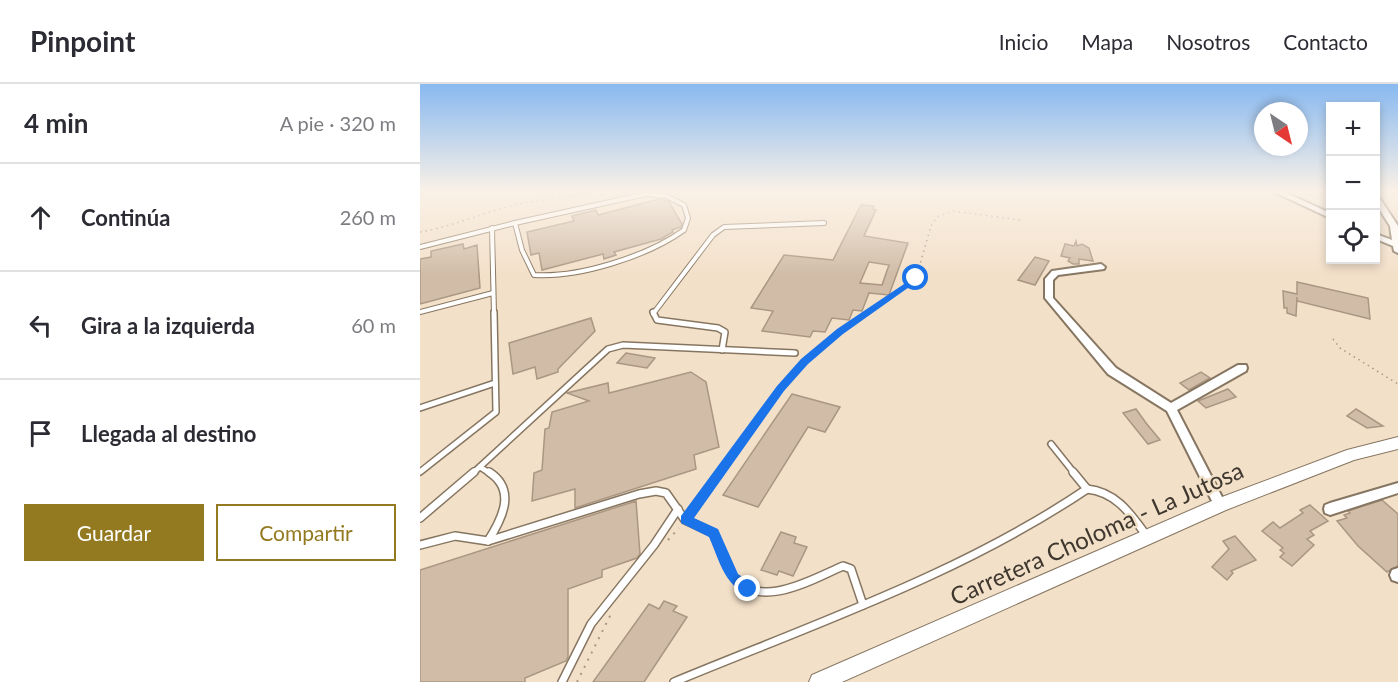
<!DOCTYPE html>
<html lang="es">
<meta charset="utf-8">
<style>
:root{--surface:#fff;--page:#f2f2f3;--text:#2b2b33;--muted:#7c7c81;--line:#e1e1e2;--accent:#93791f}
body{margin:0;font-family:Lato,sans-serif;background:var(--page);color:var(--text)}
.controls{position:absolute;right:18px;top:18px;display:grid;overflow:hidden;border-radius:0px;box-shadow:0 3px 9px #0003}
.controls button{width:54px;height:54px;display:grid;place-items:center;padding:0;border:0;border-bottom:2px solid var(--line);background:var(--surface);color:var(--text);font:30px sans-serif}
.compass{position:absolute;left:834px;top:18px;width:54px;height:54px;border-radius:50%;background:var(--surface);box-shadow:0 3px 9px #0003;rotate:145deg}
.stop{position:absolute;width:18px;height:18px;margin:-14px;border:4px solid #1a73e8;border-radius:50%;background:#fff}
.stop.end{background:#1a73e8;border-color:#fff;box-shadow:0 2px 6px #0008}
.list{margin:0;padding:0;list-style:none}
h2{display:flex;justify-content:space-between;align-items:center;height:78px;margin:0;padding:0 24px;font-size:26px}
h2 small{font-size:20px;font-weight:400;color:var(--muted)}
.list li{display:grid;grid-template-columns:39px 1fr auto;gap:18px;align-items:center;box-sizing:border-box;height:108px;padding:0 24px;border-top:2px solid var(--line)}
.list b{display:block;font-size:22px;white-space:nowrap}
.list em{font-size:20px;font-style:normal;color:var(--muted)}
.actions{display:flex;gap:12px;padding:18px 24px}
.actions a{flex:1;padding:14px 0;border:2px solid var(--accent);border-radius:0px;text-align:center;font-size:21px;color:var(--accent)}
.actions .main{background:var(--accent);color:#fff}
.icon{flex:none;width:33px;height:33px;fill:none;stroke:currentColor;stroke-width:2;stroke-linecap:round;stroke-linejoin:round}
.map{position:relative;flex:none;width:978px;height:598px;overflow:hidden}
header{display:flex;align-items:center;gap:36px;box-sizing:border-box;height:84px;padding:0 30px;background:var(--surface);border-bottom:2px solid var(--line)}
header strong{font-size:28px}
nav{display:flex;gap:33px;margin-inline-start:auto;font-size:21px}
main{display:flex}
aside{flex:1;background:var(--surface)}
.map>svg:first-child{display:block}
.building{fill:#d0bca7;stroke:#aa9682;stroke-width:1.5;fill-rule:evenodd}
.lines{fill:none;stroke-linecap:round;stroke-linejoin:round}
.service-far2-casing{stroke:#867661;stroke-width:6}
.service-far1-casing{stroke:#867661;stroke-width:8}
.service-casing{stroke:#867661;stroke-width:10}
.minor-casing{stroke:#867661;stroke-width:4}
.tertiary-casing{stroke:#867661;stroke-width:2}
.path-far1{stroke:#a69887;stroke-width:1.5;stroke-dasharray:1.5 4;stroke-linecap:butt}
.path{stroke:#a69887;stroke-width:2;stroke-dasharray:2 6;stroke-linecap:butt}
.service-far2{stroke:#fff;stroke-width:4}
.service-far1{stroke:#fff;stroke-width:5}
.service{stroke:#fff;stroke-width:7}
.minor{fill:#fff;fill-rule:evenodd}
.tertiary{fill:#fff;fill-rule:evenodd}
.route{fill:#1a73e8}
.labels{text-anchor:middle;stroke-width:5;stroke-linejoin:round;paint-order:stroke}
.near-street-label{font-size:24px;fill:#3f382f;stroke:#f3e0c9}
</style>
<header>
<strong>Pinpoint</strong>
<nav><a>Inicio</a><a>Mapa</a><a>Nosotros</a><a>Contacto</a></nav>
</header>
<main>
<aside>
<h2>4 min<small>A pie · 320 m</small></h2>
<ul class="list">
<li><svg class="icon" aria-label="ahead" viewBox="0 0 24 24"><path d="M12 20V5M6 11l6-6 6 6"/></svg><div><b>Continúa</b></div><em>260 m</em></li>
<li><svg class="icon" aria-label="left" viewBox="0 0 24 24"><path d="M17 20v-9H6M10 6l-5 5 5 5"/></svg><div><b>Gira a la izquierda</b></div><em>60 m</em></li>
<li><svg class="icon" aria-label="arrive" viewBox="0 0 24 24"><path d="M6 21V4h12l-3 4 3 4H6"/></svg><div><b>Llegada al destino</b></div></li>
</ul>
<div class="actions"><a class="main">Guardar</a><a>Compartir</a></div>
</aside>
<div class="map">
<svg width="978" height="598" viewBox="0 0 978 598">
<rect width="100%" height="100%" fill="#f3e0c9"/>
<g class="building">
<polygon points="239,115 249,118 262,140 261,143 252,146 253,148 241,155 194,168 196,171 184,175 183,170 122,186 119,169 111,171 107,148 154,137 152,132 176,126 178,131"/>
<path d="M441,121L454,122L453,125L456,126L444,152L488,159L469,211L449,209L442,227L433,226L429,236L412,234L405,248L393,247L390,253L342,247L353,227L331,224L364,171L413,176ZM449,178L469,181L462,201L440,199Z"/>
<polygon points="656,157 657,162 662,160 669,164 673,177 659,175 659,180 653,180 648,177 650,174 641,172 645,160 654,162"/>
<polygon points="43,160 44,165 57,161 60,204 0,220 0,175 11,173 11,167"/>
<polygon points="615,173 629,177 615,201 598,196"/>
<polygon points="877,198 948,214 950,235 877,217 877,213 876,232 867,229 867,224 864,224 863,207 877,210"/>
<polygon points="171,234 175,247 138,285 138,288 117,295 115,283 93,290 89,259"/>
<polygon points="206,269 235,274 227,284 197,279"/>
<polygon points="271,288 286,298 299,363 274,371 276,385 155,424 155,405 112,417 114,389 122,386 125,345 129,344 132,328 169,317 147,309 188,299 189,309"/>
<polygon points="781,288 790,294 769,306 760,299"/>
<polygon points="808,305 816,313 786,324 778,317"/>
<polygon points="372,310 420,323 405,348 388,343 338,423 303,411"/>
<polygon points="716,325 726,339 740,356 728,360 703,329"/>
<polygon points="936,325 963,342 947,344 927,332"/>
<polygon points="962,416 978,430 978,482 967,488 938,462 917,437 927,434 924,431 930,429 928,427"/>
<polygon points="216,417 220,470 217,474 182,486 182,493 148,505 148,573 146,577 105,594 105,598 0,598 0,486"/>
<polygon points="890,421 908,437 890,447 894,451 887,455 894,461 872,482 860,473 864,469 860,466 863,464 842,447 853,438 860,444 883,429 880,426"/>
<polygon points="361,448 376,453 374,459 387,463 373,492 359,487 357,491 341,486"/>
<polygon points="815,452 836,476 811,487 813,489 807,496 792,483 809,465 803,457"/>
<polygon points="244,517 257,522 253,527 267,533 224,598 173,598 229,520 239,525"/>
</g>
<g class="lines">
<g class="service-far2-casing">
<g id="service-far2">
<path d="M226,110L246,112L264,121L268,134L264,146C228,172 159,194 114,191L102,166L95,139Z"/>
<polyline points="72,144 74,230"/>
<polyline points="0,163 95,139"/>
<polyline points="0,228 73,209"/>
<polyline points="233,230 293,151 304,143 404,139"/>
</g>
</g>
<g class="service-far1-casing">
<g id="service-far1">
<polyline points="233,228 237,236 298,244 305,248 302,266"/>
<polyline points="0,324 75,299"/>
<polyline points="631,360 655,390"/>
<polyline points="60,383 71,390"/>
<polyline points="0,388 76,328 74,228"/>
<polyline points="52,390 188,265 203,261 375,269"/>
</g>
</g>
<g class="service-casing">
<g id="service">
<polyline points="653,388 667,405"/>
<polyline points="0,434 54,388"/>
<path d="M68,457C82,435 97,406 69,388"/>
<path d="M0,461L35,452L68,457L219,410L236,407L246,409L265,436L293,449C301,462 303,479 312,491C338,528 393,495 423,482L431,485L443,521"/>
<polyline points="142,598 171,540 234,461 258,425"/>
<path d="M254,598C394,540 541,490 667,405C696,408 710,429 726,451"/>
</g>
</g>
<g class="minor-casing">
<g id="minor">
<polygon points="852,107 862,107 910,129 910,134"/>
<polygon points="956,113 959,113 978,142 978,169 974,167 973,162 956,155 956,150 972,156 970,142 956,120"/>
<polygon points="681,180 685,183 684,185 638,191 633,196 633,214 696,284 751,319 818,281 826,281 827,284 826,287 757,326 804,417 806,421 804,425 800,427 796,425 747,327 688,290 625,214 625,195 632,187"/>
<polygon points="978,399 978,409 910,431 905,429 904,425 905,421 910,419"/>
<polygon points="978,484 978,498 972,496 970,491 972,486"/>
</g>
</g>
<g class="tertiary-casing">
<polygon id="tertiary" points="978,353 978,365 934,376 806,426 422,598 389,598 392,591 794,416 927,366"/>
</g>
<g class="path-far1">
<path d="M0,148C31,143 60,130 90,122C118,115 146,116 173,107"/>
<polyline points="913,255 920,264 978,300"/>
<polyline points="299,390 360,304 385,277 420,248 496,194 511,142 517,133 533,127 601,136"/>
</g>
<g class="path">
<polyline points="271,428 300,388"/>
<polyline points="248,456 259,444"/>
<polyline points="157,598 192,528"/>
</g>
<use href="#service-far2" class="service-far2"/>
<use href="#service-far1" class="service-far1"/>
<use href="#service" class="service"/>
<use href="#minor" class="minor"/>
<use href="#tertiary" class="tertiary"/>
</g>
<linearGradient id="sky" x2="0" y2="1"><stop stop-color="#88b9f0"/><stop offset="0.56" stop-color="#faf1e7"/><stop offset="1" stop-color="#faf1e7" stop-opacity="0"/></linearGradient>
<rect width="978" height="191" fill="url(#sky)"/>
<path class="route" d="M496,192L500,194L499,196L423,250L388,280L364,307L274,434L298,445L318,490L333,500L335,505L333,509L328,511C304,501 299,475 289,453L261,439V432L357,302L381,275L417,245Z"/>
<g class="labels">
<g class="near-street-label">
<text transform="translate(677 450) rotate(-24)" y="8">Carretera Choloma - La Jutosa</text>
</g>
</g>
</svg>
<div class="controls">
<button>+</button>
<button>−</button>
<button><svg class="icon" aria-label="locate" viewBox="0 0 24 24"><circle cx="12" cy="12" r="6"/><path d="M12 2v4M12 18v4M2 12h4M18 12h4"/></svg></button>
</div>
<svg class="compass" viewBox="-18 -18 36 36"><path d="M0-13l5 13h-10z" fill="#e53935"/><path d="M0 13l5-13h-10z" fill="#7c7c81"/></svg>
<div class="stop" style="left:496px;top:194px"></div>
<div class="stop end" style="left:328px;top:505px"></div>
</div>
</main>
